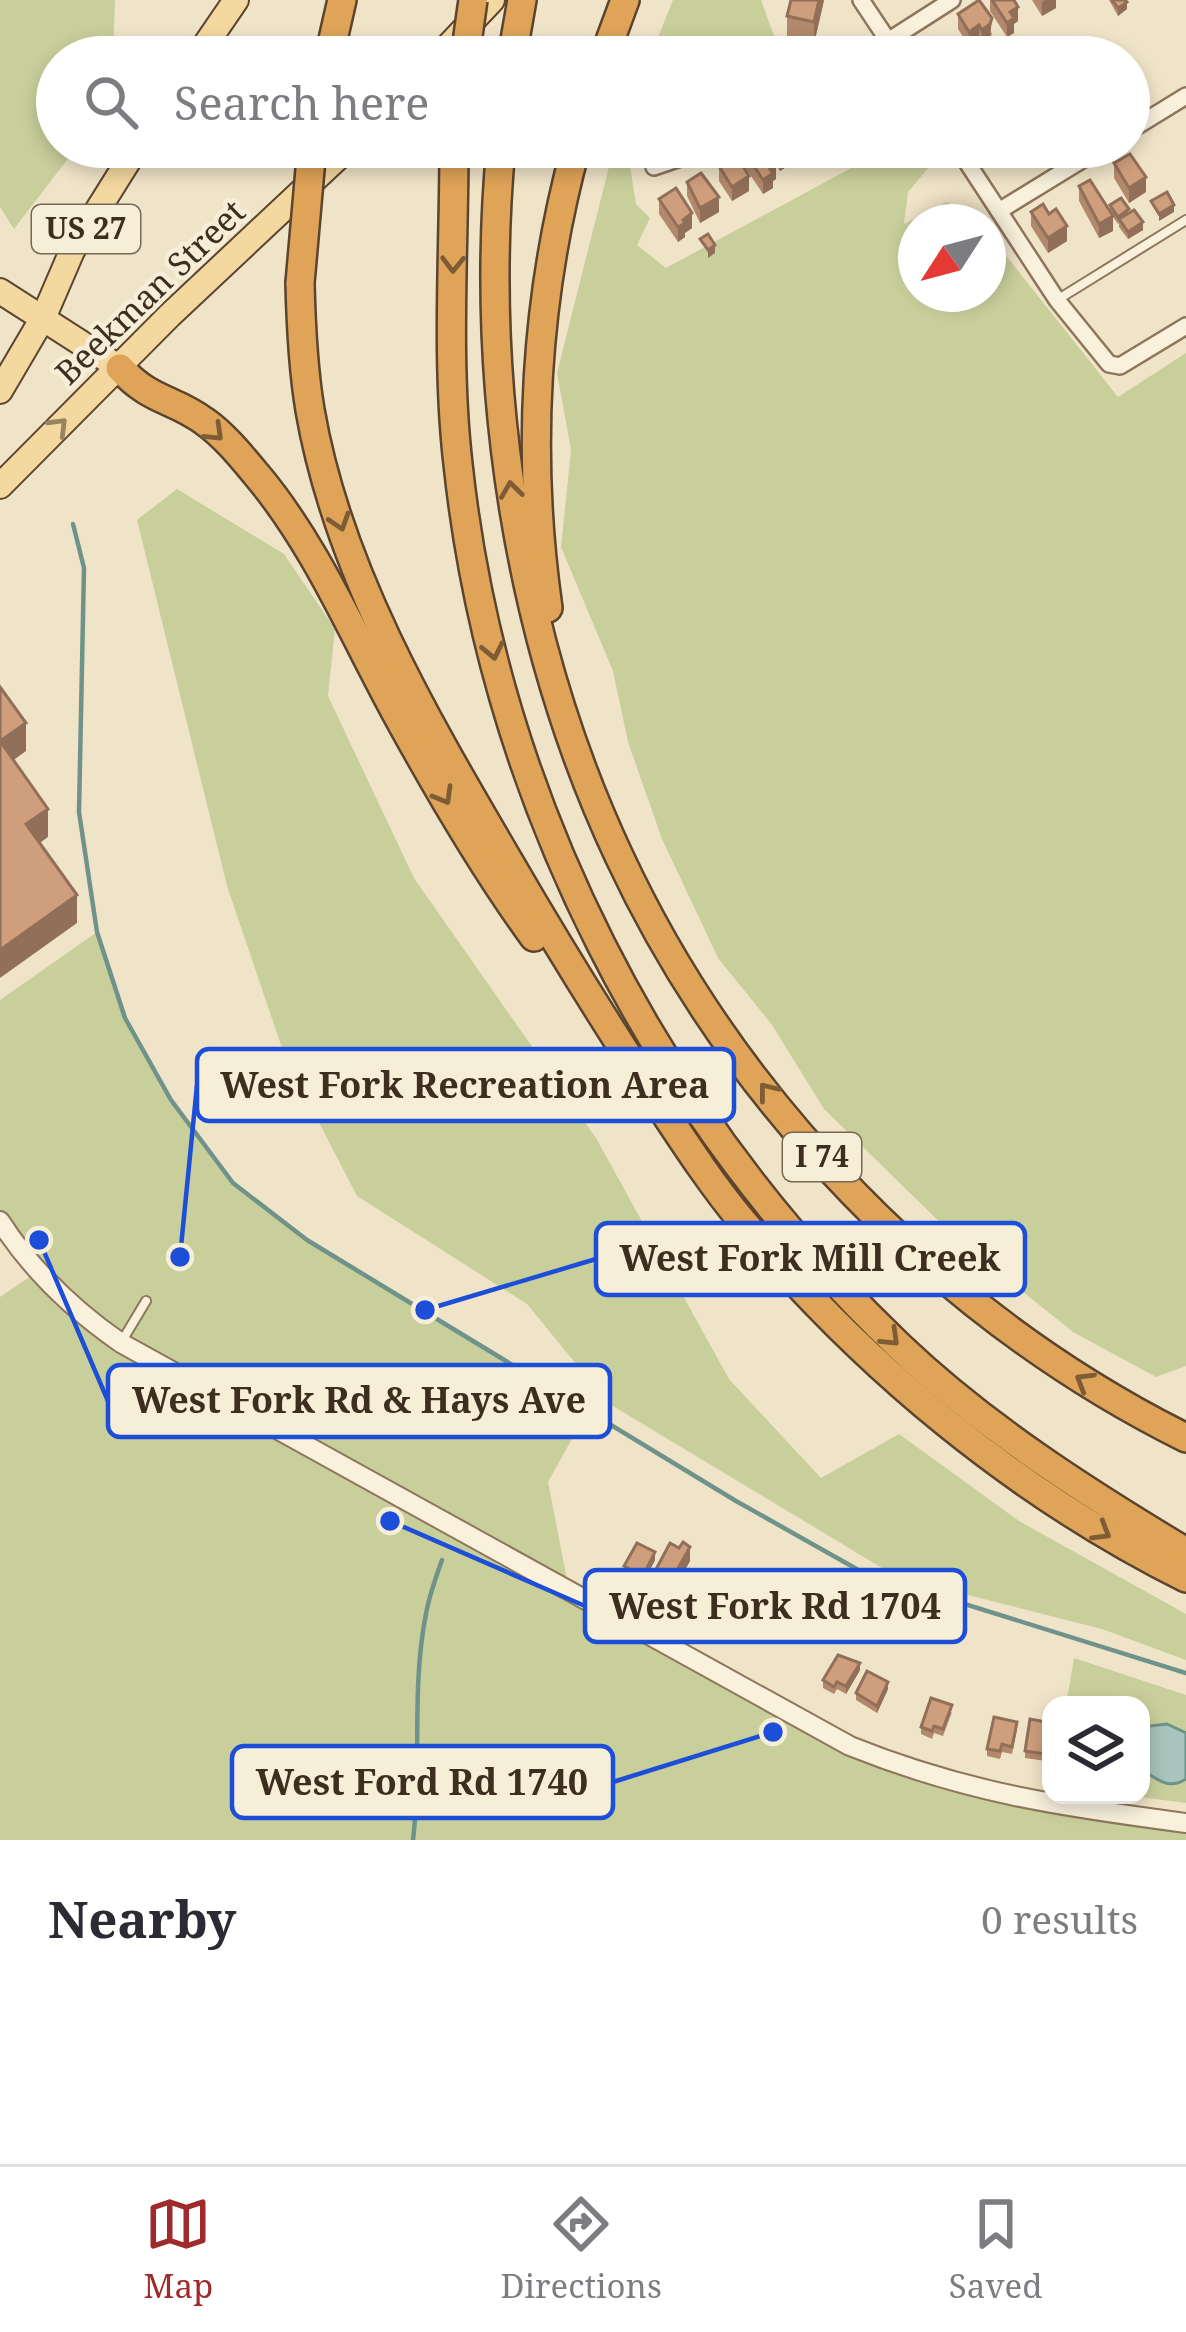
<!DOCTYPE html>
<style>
:root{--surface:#fff;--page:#f2f2f3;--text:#2b2b33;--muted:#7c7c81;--line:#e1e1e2;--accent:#9e2a2b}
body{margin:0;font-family:"Noto Serif",serif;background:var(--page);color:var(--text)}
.controls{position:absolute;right:36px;bottom:36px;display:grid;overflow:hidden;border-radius:24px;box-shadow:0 6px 18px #0003}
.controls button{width:108px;height:108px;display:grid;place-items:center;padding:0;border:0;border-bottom:3px solid var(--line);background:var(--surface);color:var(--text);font:60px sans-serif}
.compass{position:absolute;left:898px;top:204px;width:108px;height:108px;border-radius:50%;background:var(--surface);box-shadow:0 6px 18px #0003;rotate:234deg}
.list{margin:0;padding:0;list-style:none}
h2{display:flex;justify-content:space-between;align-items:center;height:156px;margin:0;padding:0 48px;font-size:51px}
h2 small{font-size:39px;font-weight:400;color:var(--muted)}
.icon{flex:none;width:66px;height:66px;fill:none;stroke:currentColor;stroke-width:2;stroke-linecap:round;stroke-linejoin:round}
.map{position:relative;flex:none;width:1186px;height:1840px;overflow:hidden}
.search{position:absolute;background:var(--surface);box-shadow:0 6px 18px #0003;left:36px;right:36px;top:36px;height:132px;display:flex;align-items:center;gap:30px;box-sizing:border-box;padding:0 42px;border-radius:66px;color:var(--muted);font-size:45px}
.sheet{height:324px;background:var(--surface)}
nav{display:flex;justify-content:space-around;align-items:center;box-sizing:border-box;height:168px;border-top:3px solid var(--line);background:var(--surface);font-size:33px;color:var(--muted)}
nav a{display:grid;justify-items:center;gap:6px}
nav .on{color:var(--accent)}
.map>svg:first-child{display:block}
.green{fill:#c9cf9b}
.water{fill:#a9c4bc;stroke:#6f938a;stroke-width:3}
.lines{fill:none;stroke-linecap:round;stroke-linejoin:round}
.stream{stroke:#6f938a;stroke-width:4.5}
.service-casing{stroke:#8d765c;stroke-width:12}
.minor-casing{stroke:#8d765c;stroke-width:20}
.tertiary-casing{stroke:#8d765c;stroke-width:22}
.primary-casing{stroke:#5b4430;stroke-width:28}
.motorway-casing{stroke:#5b4430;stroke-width:32}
.service{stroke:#faf1dc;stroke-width:8}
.minor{stroke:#faf1dc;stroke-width:15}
.tertiary{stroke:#faf1dc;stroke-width:18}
.primary{stroke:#f3d9a0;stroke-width:24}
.motorway{stroke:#e0a458;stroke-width:27}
.motorway-bridge-casing{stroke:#5b4430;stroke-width:32;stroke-linecap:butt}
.motorway-bridge{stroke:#e0a458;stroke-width:27}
.wall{fill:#b2896c}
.shaded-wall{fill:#916f58}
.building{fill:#cf9f7d;stroke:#916f58;stroke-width:3}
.oneway{stroke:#7e5d36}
.oneway2{stroke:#988460}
.labels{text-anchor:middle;stroke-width:9;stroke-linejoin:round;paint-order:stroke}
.shield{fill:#f7eed8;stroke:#756857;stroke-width:3}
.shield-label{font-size:30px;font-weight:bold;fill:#3d2e20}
.street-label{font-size:33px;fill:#3d2e20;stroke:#f7eed8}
.leader{fill:none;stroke:#1d4ed8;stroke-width:4.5}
.callout-dot{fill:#1d4ed8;stroke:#f7eed8;stroke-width:4.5}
.callout{fill:#f7eed8;stroke:#1d4ed8;stroke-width:4.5}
.callout-label{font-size:36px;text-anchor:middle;font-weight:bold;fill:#3d2e20}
</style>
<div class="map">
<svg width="1186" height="1840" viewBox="0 0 1186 1840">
<rect width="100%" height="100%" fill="#f0e4c8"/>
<g class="green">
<polygon points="0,0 115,0 113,57 57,57 57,147 77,147 14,229 0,207"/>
<polygon points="673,0 761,0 782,57 650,57"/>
<polygon points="614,147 627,147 636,204 650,218 637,245 666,268 890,147 946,147 908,192 904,224 947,202 974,222 916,222 916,294 988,294 988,233 1118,397 1186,353 1186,1366 1156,1377 1073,1332 957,1239 824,1109 772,1025 718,958 662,839 628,742 613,671 561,547 571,450 557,373"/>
<polygon points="177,489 284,554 335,629 328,696 414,878 596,1138 729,1379 821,1478 899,1434 1019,1521 1186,1614 1186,1660 1102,1629 897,1577 608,1403 527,1304 357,1196 285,1057 227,886 137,520"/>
<polygon points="97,932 125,1018 171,1100 233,1183 307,1240 588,1410 548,1482 569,1590 901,1767 1186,1823 1186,1840 0,1840 0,1297 37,1272 0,1221 0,1000"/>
<polygon points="1074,1658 1186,1695 1186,1803 1124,1795 1141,1795 1141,1705 1066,1705"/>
</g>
<path class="water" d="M1167,1724L1186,1733V1779C1167,1791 1158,1778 1141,1770V1727Z"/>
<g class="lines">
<g class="stream">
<polyline points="73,524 84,568 79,812 97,932 125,1018 171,1100 233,1183 307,1240 736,1501 862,1572 1186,1673"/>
<path d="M413,1840C422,1765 411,1688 426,1614C429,1596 436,1577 442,1560"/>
</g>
<g class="service-casing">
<g id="service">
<polyline points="1057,300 1186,220"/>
<polyline points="122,1341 146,1301"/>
</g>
</g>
<g class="minor-casing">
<g id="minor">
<polyline points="861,0 899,57"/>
<polyline points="863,57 952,0"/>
<polyline points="1129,131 1186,96"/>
<polyline points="957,147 1057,300 1109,364 1120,366 1186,326"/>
<polyline points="654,167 713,147"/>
<polyline points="999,211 1103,147"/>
</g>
</g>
<g class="tertiary-casing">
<path id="tertiary" d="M0,1221C32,1271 72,1309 121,1343L850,1746C967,1793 1063,1807 1186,1823"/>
</g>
<g class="primary-casing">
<g id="primary">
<polyline points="197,57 236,0"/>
<polyline points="438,57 492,0"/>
<polyline points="0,291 120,368"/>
<polyline points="0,391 44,316 72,251 137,147"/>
<polyline points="0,486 170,315 349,147"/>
</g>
</g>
<g class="motorway-casing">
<g id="motorway">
<polyline points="329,57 342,0"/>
<polyline points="512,57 522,0"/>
<polyline points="604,57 625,0"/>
<path d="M454,147C454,252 446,360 458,464C494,800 656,1114 899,1346C984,1427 1086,1492 1186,1552"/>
<path d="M501,147C479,383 518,641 619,856C734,1103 943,1317 1186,1438"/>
<path d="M300,283C301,326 303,368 310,410C338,573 428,723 511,865C555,941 601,1015 649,1089C679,1134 708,1180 743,1222C865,1368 1016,1493 1186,1578"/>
<path d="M120,368C151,402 173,398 204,421C223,434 241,456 256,474C315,544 351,630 395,711C437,788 482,866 534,937"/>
<path d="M548,608C526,454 535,297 576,147"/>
</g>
</g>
<use href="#service" class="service"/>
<use href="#minor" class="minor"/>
<use href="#tertiary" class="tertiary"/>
<use href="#primary" class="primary"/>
<use href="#motorway" class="motorway"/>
<g class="motorway-bridge-casing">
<g id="motorway-bridge">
<polyline points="465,57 473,0"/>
<polyline points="300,283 312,147"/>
</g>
</g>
<use href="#motorway-bridge" class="motorway-bridge"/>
</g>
<g class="wall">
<polygon points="824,0 814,44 787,37 787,16"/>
<polygon points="990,0 1014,0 1018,21 1014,24 1014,33 1007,37 990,11"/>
<polygon points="1032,0 1056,0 1056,8 1042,16"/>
<polygon points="1109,0 1125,0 1127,9 1118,16"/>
<polygon points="958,14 992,33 990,39 982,44 979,40 969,46 958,29"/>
<polygon points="766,147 795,147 795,161 780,171 776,165 776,179 773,181 773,188 763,194 743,164 743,149 766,150"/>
<polygon points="986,147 1027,147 997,166"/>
<polygon points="1114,163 1146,192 1129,203 1114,178"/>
<polygon points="719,166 749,191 732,201 719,181"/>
<polygon points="687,182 719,212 700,223 687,196"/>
<polygon points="1079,186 1110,212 1110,205 1129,213 1143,230 1128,239 1119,227 1119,223 1118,224 1113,217 1113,231 1099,238 1079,201"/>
<polygon points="659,199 692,228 685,233 685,237 678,242 659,214"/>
<polygon points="1031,212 1067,241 1048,253 1031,226"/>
<polygon points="655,1560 643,1583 636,1579 633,1585 625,1581 624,1566"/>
<polygon points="690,1561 669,1598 653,1589 653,1575"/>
<polygon points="857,1610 877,1611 870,1624 857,1617"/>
<polygon points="923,1613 914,1633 891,1622 891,1615"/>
<polygon points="767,1624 756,1643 736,1634 736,1627"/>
<polygon points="860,1670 846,1694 837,1689 834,1694 823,1688 823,1680"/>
<polygon points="888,1689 877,1713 856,1700 856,1693"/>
<polygon points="952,1712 943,1736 934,1733 932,1739 921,1734 921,1727"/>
<polygon points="1051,1723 1046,1761 1025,1758 1025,1751"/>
<polygon points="1017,1729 1012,1754 1002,1752 1000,1759 987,1756 987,1749"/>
</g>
<g class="shaded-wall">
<polygon points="819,0 824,0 814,44 814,22"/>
<polygon points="1045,0 1056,0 1056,8 1042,16 1042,2"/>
<polygon points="1127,2 1127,9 1118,16 1118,8"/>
<polygon points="1018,7 1018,21 1014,24 1014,33 1007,37 1007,23 1010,12"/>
<polygon points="992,18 990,39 982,44 982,30"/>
<polygon points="979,25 979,40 969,46 969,32"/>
<polygon points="795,147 795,161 780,171 780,157"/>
<polygon points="806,147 822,147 822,149 806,159"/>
<polygon points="997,147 1027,147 997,166"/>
<polygon points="870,154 870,161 861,167 861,159"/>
<polygon points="776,165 776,179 773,181 773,188 763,194 763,180 770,169"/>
<polygon points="749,176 749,191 732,201 732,187"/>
<polygon points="1146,177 1146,192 1129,203 1129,188"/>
<polygon points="719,197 719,212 700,223 700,208"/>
<polygon points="1174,205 1174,212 1159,221 1159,214"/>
<polygon points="692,213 692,228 685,233 685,237 678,242 678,227 683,220"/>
<polygon points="1113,216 1113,231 1099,238 1099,224"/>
<polygon points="1143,222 1143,230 1128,239 1128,232"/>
<polygon points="1067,226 1067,241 1048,253 1048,238"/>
<polygon points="715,245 715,253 708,258 708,250"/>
<polygon points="26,723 26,751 0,770 0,741"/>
<polygon points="48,809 48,837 26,853 26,824"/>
<polygon points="77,895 77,923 0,978 0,950"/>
<polygon points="690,1547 690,1561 669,1598 669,1584"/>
<polygon points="655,1552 655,1560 643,1583 643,1576"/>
<polygon points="923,1605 923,1613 914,1633 914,1625"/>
<polygon points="767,1616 767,1624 756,1643 756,1636"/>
<polygon points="860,1663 860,1670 846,1694 846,1686"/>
<polygon points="888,1682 888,1689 877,1713 877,1706"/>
</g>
<g class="building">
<polygon points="791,0 819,0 814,22 787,16"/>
<polygon points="979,0 992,18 990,24 982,30 979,25 969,32 958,14"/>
<polygon points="992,0 1014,0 1018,7 1010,12 1014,18 1007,23"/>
<polygon points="1112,0 1125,0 1127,2 1118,8"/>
<polygon points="746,147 764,147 776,165 770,169 773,173 763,180 743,149"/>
<polygon points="774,147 795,147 780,157"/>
<polygon points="853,147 867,147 870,154 861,159"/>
<polygon points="1130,154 1146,177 1129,188 1114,163"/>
<polygon points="738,158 749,176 732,187 719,166"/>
<polygon points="701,173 719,197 700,208 687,182"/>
<polygon points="1090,180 1113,216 1099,224 1079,186"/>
<polygon points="676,188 692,213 683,220 685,223 678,227 659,199"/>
<polygon points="1167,192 1174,205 1159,214 1151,201"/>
<polygon points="1121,198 1129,209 1118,217 1110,205"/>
<polygon points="1043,204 1049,214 1056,209 1067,226 1048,238 1031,212"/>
<polygon points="1134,210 1143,222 1128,232 1119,219"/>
<polygon points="708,234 715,245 708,250 700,239"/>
<polygon points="0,687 26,723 0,741 48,809 26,824 77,895 0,950"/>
<polygon points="683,1542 690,1547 669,1584 653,1575 670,1543 679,1548"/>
<polygon points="637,1543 655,1552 643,1576 636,1572 633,1578 625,1574 628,1568 624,1566"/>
<polygon points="838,1655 860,1663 846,1686 837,1682 834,1687 823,1680"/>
<polygon points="867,1671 888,1682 877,1706 856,1693"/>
<polygon points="931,1698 952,1705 943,1729 934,1726 932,1731 921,1727"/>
<polygon points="994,1717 1017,1722 1012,1747 1002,1744 1000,1751 987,1749"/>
<polygon points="1030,1719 1051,1723 1046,1754 1025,1751"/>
</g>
<defs><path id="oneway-chevron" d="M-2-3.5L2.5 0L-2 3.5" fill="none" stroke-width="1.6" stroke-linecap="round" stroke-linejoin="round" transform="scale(3)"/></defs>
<g class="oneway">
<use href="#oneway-chevron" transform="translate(453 264) rotate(91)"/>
<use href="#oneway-chevron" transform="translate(215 433) rotate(44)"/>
<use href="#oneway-chevron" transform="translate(511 490) rotate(-98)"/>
<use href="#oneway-chevron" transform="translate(340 522) rotate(72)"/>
<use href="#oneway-chevron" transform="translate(493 651) rotate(78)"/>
<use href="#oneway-chevron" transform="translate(444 796) rotate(60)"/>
<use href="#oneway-chevron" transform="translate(767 1091) rotate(-128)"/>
<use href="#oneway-chevron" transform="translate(891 1338) rotate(44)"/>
<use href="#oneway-chevron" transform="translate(1084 1381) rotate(-149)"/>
<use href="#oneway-chevron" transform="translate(1102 1532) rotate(31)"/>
</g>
<use class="oneway2" href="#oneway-chevron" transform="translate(59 426) rotate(-45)"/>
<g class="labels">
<g class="shield">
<rect x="32" y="205" width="108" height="48" rx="9"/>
<rect x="783" y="1133" width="78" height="48" rx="9"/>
</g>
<g class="shield-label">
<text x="86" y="239">US 27</text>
<text x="822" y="1167">I 74</text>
</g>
<g class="street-label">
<text transform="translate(150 292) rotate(-44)" y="12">Beekman Street</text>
</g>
</g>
<path class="leader" d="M180 1257L197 1085M425 1310L596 1259M39 1240L108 1401M390 1521L585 1606M773 1732L613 1782"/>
<g class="callout-dot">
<circle cx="180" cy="1257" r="12"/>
<circle cx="425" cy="1310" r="12"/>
<circle cx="39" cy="1240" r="12"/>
<circle cx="390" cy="1521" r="12"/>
<circle cx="773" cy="1732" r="12"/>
</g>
<g class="callout">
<rect x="197" y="1049" width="537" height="72" rx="12"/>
<rect x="596" y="1223" width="429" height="72" rx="12"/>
<rect x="108" y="1365" width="502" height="72" rx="12"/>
<rect x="585" y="1570" width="380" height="72" rx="12"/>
<rect x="232" y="1746" width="381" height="72" rx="12"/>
</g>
<g class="callout-label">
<text x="465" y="1098">West Fork Recreation Area</text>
<text x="810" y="1271">West Fork Mill Creek</text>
<text x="359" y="1413">West Fork Rd &amp; Hays Ave</text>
<text x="775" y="1619">West Fork Rd 1704</text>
<text x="422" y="1795">West Ford Rd 1740</text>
</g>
</svg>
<div class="controls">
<button><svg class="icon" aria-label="layers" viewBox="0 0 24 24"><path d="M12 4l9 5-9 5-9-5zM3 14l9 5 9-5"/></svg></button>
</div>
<svg class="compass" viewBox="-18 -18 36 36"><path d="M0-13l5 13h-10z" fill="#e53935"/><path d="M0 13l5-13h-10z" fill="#7c7c81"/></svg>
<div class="search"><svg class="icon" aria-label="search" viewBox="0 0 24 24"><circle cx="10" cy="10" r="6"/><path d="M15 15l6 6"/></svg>Search here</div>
</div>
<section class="sheet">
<h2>Nearby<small>0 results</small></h2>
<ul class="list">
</ul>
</section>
<nav>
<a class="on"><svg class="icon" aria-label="map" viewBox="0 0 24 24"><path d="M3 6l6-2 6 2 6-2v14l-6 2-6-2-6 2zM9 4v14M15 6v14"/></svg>Map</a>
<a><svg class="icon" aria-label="directions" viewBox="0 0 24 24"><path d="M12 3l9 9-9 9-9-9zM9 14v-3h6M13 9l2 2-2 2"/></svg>Directions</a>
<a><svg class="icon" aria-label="saved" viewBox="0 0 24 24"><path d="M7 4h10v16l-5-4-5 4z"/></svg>Saved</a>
</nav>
